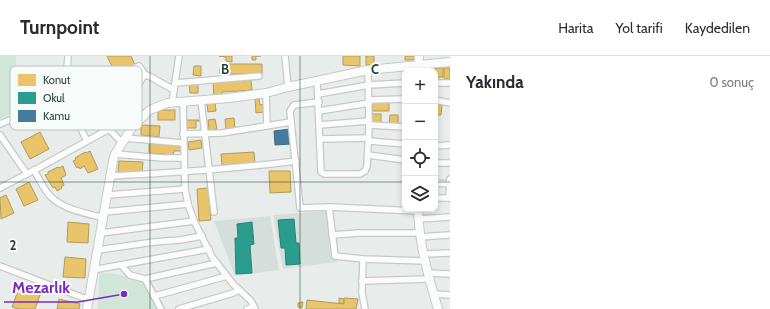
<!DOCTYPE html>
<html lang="tr">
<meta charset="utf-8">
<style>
:root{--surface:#fff;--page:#f7f7f7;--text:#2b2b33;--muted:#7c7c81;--line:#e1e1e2}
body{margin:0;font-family:Cabin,sans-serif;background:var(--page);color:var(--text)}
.controls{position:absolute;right:12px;top:12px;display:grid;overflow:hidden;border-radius:8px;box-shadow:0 2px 6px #0003}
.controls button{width:36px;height:36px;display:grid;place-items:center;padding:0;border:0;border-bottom:1px solid var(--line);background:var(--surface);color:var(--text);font:20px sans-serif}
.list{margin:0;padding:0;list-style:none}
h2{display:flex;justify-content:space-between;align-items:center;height:52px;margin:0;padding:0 16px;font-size:17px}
h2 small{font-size:13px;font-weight:400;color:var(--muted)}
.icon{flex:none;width:22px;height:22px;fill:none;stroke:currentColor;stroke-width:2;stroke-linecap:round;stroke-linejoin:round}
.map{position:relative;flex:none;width:450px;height:253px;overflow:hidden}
header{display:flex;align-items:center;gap:24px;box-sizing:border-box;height:56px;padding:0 20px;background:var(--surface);border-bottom:1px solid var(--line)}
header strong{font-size:19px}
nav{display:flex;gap:22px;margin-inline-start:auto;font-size:14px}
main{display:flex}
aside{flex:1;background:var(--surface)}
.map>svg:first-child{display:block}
.built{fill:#d6dedb}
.green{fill:#d1e6d8}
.homes{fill:#e9c46a;stroke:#ae9d5c}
.schools{fill:#2a9d8f;stroke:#288276}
.public{fill:#457b9d;stroke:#3b6a7f}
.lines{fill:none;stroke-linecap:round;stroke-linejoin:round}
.street-casing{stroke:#c5cac8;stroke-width:8}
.secondary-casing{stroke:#c3cbc8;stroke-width:10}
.street{stroke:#fcfcfc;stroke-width:5.5}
.secondary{stroke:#fcfcfc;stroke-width:8}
.grid{fill:none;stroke:#24423a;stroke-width:1;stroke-opacity:0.55}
.key{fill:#f7fbf9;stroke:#b8c4c0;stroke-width:1}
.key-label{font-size:11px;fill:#24423a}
.grid-label{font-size:13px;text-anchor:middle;font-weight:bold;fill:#24423a;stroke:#f7fbf9;stroke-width:4;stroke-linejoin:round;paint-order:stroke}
.leader{fill:none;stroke:#7b2cbf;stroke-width:1.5}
.callout-dot{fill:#7b2cbf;stroke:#f7fbf9;stroke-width:1.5}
.callout-label{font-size:16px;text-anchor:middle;font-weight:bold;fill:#7b2cbf;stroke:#f7fbf9;stroke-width:4;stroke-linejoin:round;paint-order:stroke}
</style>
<header>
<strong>Turnpoint</strong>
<nav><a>Harita</a><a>Yol tarifi</a><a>Kaydedilen</a></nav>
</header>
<main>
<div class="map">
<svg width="450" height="253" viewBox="0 0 450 253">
<rect width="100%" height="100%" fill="#e8edeb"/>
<g class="built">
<polygon points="329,155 337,206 283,213 273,159"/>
<polygon points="270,160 279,214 235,220 214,165"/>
</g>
<g class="green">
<polygon points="0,0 16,0 16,56 0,63"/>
<path d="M99,217L116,218L142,224C146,235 153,243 159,253H98Z"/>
</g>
<g class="homes">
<polygon points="107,0 131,0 136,11 116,19"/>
<polygon points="219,0 232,0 232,6 226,5 226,1"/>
<polygon points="252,0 261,0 256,0 256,4 252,4"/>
<polygon points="343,0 360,0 360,10 343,9"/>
<rect x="366" y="0" width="8" height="9"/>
<rect x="405" y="0" width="11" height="4"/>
<polygon points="223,8 262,8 262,18 220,18 220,12 223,12"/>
<polygon points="194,10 201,10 201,20 193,19"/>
<polygon points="435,12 443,12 443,21 438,21 438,24 435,24"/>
<rect x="444" y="12" width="6" height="11"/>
<polygon points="251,24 252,34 222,36 222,42 214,43 213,26"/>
<polygon points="189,28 198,28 198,37 190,37"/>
<polygon points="255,43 259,43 260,49 264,48 264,56 256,57"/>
<polygon points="215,46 216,55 208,56 207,47"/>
<rect x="372" y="46" width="17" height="9"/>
<polygon points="435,48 442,49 441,59 435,59"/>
<rect x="158" y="54" width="17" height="10"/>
<rect x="372" y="58" width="9" height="10"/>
<polygon points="390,59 398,59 398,70 389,70"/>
<polygon points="234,62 235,72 226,73 225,63"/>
<polygon points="215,63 217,73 209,74 208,64"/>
<polygon points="186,64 200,64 200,65 196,65 196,72 186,72"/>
<polygon points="141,69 160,70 159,81 141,79"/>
<polygon points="40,76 49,93 30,103 21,86"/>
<polygon points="201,84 202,92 189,94 188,86"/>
<polygon points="149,87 182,89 182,95 174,95 173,99 149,97"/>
<polygon points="90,95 98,113 88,117 84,110 80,113 79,111 77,112 73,105 76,104 75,102 85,96 86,97"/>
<polygon points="254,96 255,107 222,109 221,98"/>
<polygon points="119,105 143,106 142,117 126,116 125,117 118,117"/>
<polygon points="63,110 66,119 61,122 64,129 61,131 62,132 57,135 55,131 53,132 45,119 48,118 48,116 58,111 59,112"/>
<polygon points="269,115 290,115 291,136 270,137"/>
<polygon points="29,126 38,144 24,150 16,133"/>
<polygon points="208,132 211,164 199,165 197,133"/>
<polygon points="6,139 14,157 1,163 0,142"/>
<polygon points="68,166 89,168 88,187 67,186"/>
<polygon points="65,201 86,203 85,222 63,221"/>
<polygon points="19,232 40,239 35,253 18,253 12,251"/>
<polygon points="339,242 344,243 344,248 339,247"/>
<polygon points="344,242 358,243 356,253 306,253 307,244 344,248"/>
<polygon points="59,243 80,248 79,253 57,253"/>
<polygon points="301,246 303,246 302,252 298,251 298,247 301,247"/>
</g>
<g class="schools">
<polygon points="294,163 296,187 299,187 300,208 286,209 285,192 281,192 278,164"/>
<polygon points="252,166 254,188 250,189 252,217 236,218 235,182 238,182 237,168"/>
</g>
<polygon class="public" points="290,73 291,88 275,89 274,75"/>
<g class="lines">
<g class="street-casing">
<g id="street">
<polyline points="68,0 65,41 87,85"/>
<polyline points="285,0 288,31"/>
<polyline points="317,25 321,116 324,118 360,118 365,115 367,110 369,69 368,14"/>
<polyline points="175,27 259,20"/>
<polyline points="435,27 450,27"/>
<polyline points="266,37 267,70"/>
<polyline points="318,38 369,29 405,27"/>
<polyline points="201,44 214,156"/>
<polyline points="369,44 405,43"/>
<polyline points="435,44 450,47"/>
<polyline points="183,46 185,133 188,148 194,165 212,201 233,228 251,245 255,253"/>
<path d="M319,46L294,49L290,55C293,88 297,119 300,152L329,151L418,155"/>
<polyline points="172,47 179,0"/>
<polyline points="319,55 369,47"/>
<polyline points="0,68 139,10 145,19"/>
<polyline points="319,69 369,65"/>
<polyline points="369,69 405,71"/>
<polyline points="109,73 122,87"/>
<polyline points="183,78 222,77 291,66"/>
<polyline points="0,79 27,118"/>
<polyline points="125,82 183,87"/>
<polyline points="320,83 369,82"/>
<polyline points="369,85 405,88"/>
<polyline points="435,90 450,89"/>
<polyline points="115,98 163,102 184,102"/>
<polyline points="368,99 405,104"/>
<polyline points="435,107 450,107"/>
<path d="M34,114C39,123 44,134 51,141C65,154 86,157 104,162"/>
<path d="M111,120C173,117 234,113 296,105"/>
<polyline points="435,127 450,128"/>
<path d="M0,132L42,110L109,73C117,65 127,56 132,46C137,38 137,26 145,19L149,20L174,34"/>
<polyline points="108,139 185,133"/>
<polyline points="435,142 450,142"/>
<polyline points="449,142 450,123"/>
<polyline points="329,151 335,200 363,203 425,205"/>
<polyline points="105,156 188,148"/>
<polyline points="418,163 450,161"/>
<polyline points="101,177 194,165"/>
<polyline points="332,179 359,177 419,177"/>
<polyline points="420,181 449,179"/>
<polyline points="98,194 154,186 180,184 202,180"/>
<polyline points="423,198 450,197"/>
<polyline points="363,203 362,237 365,253"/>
<polyline points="121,209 130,219 145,223 161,253"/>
<polyline points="0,210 89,244"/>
<polyline points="98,213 209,193"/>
<polyline points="427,217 450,218"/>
<polyline points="145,223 217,207"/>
<polyline points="362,225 429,223"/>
<polyline points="433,238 450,239"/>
<polyline points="155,240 227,220"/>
<polyline points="179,253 233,237 239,234"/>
<polyline points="247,253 254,251"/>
</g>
</g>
<g class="secondary-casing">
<g id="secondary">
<polyline points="418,15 419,0"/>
<path d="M418,153C419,187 428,220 438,253"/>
<polyline points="87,253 113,105 115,98 133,70 150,54 167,47 229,42 266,37 288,31 368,14 450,6"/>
</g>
</g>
<use href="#street" class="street"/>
<use href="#secondary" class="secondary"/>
</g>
<path class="grid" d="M150,0V253M300,0V253M0,126H405M435,126H450"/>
<rect x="10" y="10" width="132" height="64" rx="6" class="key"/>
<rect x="18" y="18" width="18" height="12" fill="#e9c46a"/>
<rect x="18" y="36" width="18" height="12" fill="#2a9d8f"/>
<rect x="18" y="54" width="18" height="12" fill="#457b9d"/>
<g class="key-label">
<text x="43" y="28">Konut</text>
<text x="43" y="46">Okul</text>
<text x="43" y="64">Kamu</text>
</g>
<g class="grid-label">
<text x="225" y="18">B</text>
<text x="375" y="18">C</text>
<text x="13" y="194">2</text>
</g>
<path class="leader" d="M124 238L78 246H4"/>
<circle class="callout-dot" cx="124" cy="238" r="4"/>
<g class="callout-label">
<text x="41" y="237">Mezarlık</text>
</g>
</svg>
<div class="controls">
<button>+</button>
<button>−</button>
<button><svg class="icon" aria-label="locate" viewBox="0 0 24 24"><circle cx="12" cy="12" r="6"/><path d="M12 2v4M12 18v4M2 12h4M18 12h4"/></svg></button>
<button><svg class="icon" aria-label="layers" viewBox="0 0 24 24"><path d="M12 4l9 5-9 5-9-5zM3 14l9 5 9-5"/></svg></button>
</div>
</div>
<aside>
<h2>Yakında<small>0 sonuç</small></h2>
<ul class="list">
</ul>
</aside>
</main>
